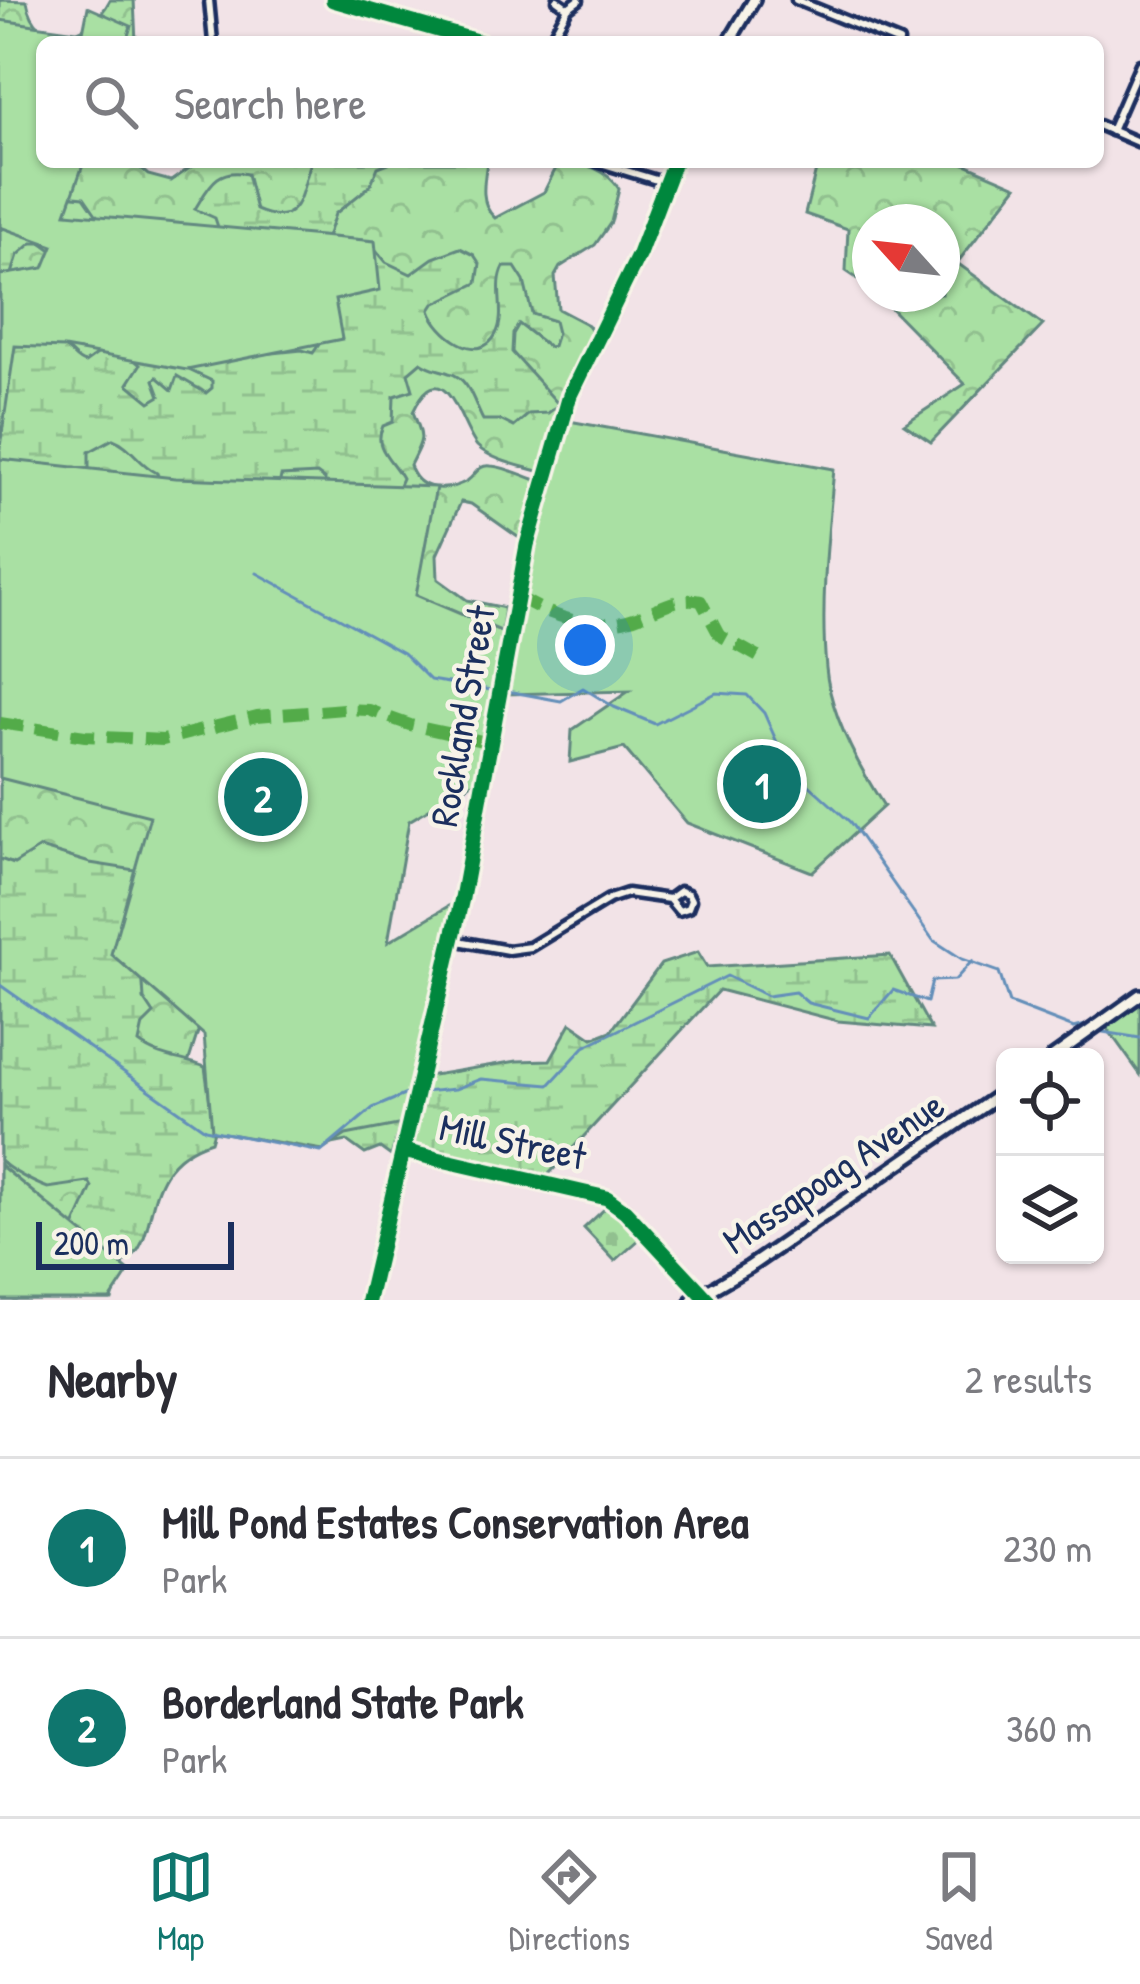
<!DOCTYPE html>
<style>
:root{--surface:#fff;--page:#f2f2f3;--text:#2b2b33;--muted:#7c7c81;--line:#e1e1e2;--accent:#0f766e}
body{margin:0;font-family:"Patrick Hand",sans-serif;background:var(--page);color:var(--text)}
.controls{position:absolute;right:36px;bottom:36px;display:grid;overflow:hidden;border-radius:18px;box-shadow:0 3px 9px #0004}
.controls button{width:108px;height:108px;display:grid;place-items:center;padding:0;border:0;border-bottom:3px solid var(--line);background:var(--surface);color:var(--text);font:60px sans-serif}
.compass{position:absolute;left:852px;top:204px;width:108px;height:108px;border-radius:50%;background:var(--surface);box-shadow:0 3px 9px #0004;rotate:297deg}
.scale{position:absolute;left:36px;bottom:30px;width:198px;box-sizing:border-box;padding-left:12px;border:6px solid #1b2f5e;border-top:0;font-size:33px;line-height:42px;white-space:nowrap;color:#1b2f5e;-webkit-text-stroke:9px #f7f3e8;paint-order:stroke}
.you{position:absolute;left:585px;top:645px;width:42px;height:42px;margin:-30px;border:9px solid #fff;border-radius:50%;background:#1a73e8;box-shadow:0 0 0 18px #1a73e833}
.badge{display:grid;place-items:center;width:78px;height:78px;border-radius:50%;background:var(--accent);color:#fff;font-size:39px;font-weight:700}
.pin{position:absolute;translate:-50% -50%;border:6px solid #fff;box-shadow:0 3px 12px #0006}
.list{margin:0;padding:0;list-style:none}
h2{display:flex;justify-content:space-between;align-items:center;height:156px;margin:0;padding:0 48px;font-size:51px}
h2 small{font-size:39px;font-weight:400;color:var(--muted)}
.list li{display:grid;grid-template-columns:78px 1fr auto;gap:36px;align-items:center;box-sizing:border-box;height:180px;padding:0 48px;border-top:3px solid var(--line)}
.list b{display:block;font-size:45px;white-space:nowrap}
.list p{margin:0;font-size:39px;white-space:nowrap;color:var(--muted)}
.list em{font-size:39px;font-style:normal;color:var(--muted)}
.icon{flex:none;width:66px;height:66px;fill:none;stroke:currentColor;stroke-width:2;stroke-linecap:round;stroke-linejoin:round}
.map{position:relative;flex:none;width:1140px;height:1300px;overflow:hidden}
.search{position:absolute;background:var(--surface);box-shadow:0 3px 9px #0004;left:36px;right:36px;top:36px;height:132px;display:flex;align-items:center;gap:30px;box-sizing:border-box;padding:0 42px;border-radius:18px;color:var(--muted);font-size:45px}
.sheet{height:516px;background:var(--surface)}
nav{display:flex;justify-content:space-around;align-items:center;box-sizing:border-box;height:168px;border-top:3px solid var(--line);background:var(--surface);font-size:33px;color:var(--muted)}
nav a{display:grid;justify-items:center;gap:6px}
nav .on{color:var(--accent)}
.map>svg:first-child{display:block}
.forest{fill:url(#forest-crowns);stroke:#628880;stroke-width:3}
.wetland{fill:url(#wetland-marsh);stroke:#628880;stroke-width:3;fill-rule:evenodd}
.cemetery{fill:url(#cemetery-stones);stroke:#628880;stroke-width:3}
.park{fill:#a9e0a3;stroke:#628880;stroke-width:3}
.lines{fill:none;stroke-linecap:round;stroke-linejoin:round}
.stream{stroke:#648fb9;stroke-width:3}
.street-casing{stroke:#1b2f5e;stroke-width:15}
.secondary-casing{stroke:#1b2f5e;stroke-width:18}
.street{stroke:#f7f3e8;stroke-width:6}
.secondary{stroke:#f7f3e8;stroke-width:9}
.quiet{stroke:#52ab49;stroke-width:12;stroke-dasharray:24 12;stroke-linecap:butt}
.cycleway-casing{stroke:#f7f3e8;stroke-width:22}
.cycleway{stroke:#00873e;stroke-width:15}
.labels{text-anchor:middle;stroke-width:9;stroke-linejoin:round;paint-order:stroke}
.street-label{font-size:39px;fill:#1b2f5e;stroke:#f7f3e8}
</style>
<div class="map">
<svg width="1140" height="1300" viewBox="0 0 1140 1300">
<defs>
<pattern id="forest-crowns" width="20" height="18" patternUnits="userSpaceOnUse" patternTransform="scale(3)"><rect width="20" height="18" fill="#a9e0a3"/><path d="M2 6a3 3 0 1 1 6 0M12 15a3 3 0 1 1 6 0" fill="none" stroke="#91c08f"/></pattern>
<pattern id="wetland-marsh" width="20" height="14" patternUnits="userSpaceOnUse" patternTransform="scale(3)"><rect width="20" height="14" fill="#a9e0a3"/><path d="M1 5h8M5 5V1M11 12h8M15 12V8" fill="none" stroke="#91c08f"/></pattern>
<pattern id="cemetery-stones" width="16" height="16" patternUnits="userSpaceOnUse" patternTransform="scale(3)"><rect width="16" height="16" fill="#a9e0a3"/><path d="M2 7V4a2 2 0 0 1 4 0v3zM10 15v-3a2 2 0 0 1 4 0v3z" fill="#91c08f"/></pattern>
</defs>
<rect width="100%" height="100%" fill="#f2e3e7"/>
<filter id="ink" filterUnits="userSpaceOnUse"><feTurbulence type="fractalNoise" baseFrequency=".00833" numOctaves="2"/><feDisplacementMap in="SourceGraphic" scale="24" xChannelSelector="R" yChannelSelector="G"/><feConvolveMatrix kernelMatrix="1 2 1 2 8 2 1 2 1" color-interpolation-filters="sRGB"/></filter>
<g filter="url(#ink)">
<g class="forest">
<path d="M0,0L27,1C36,53 90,39 110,0H134L136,42H42V162H133L148,175L171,181L198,162H487C484,181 479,204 495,218L544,192L559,162C583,162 606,168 619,189L611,222L595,245L560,267L555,276L558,309L588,325L593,332L571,376L541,472C522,466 492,461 477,446C461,428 444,346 413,412C424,440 424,437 410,465C417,491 445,493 467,481C476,475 478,464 491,466C506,467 524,476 539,481L522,540L471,504L461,502L437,555L438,579L467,600L505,608L479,769L267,917L214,982L112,1300H0Z"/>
<polygon points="818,162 844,168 847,162 961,162 1017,186 957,263 1043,325 931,442 904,424 965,384 877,294 942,294 942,222 870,222 870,287 846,271 848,229 805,214"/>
</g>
<g class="wetland">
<path d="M42,42L23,127L55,194L84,197L98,217L193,234L218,227L215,218L195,209C209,187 216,167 247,174L256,210C301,230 300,193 311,162H391L378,167L370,186L335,214L327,237L371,244L386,262L411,274L433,258L460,248L474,255L480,264L477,283L434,304L430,310C437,333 479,367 496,334C507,313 493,288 504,267H515L524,281L532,314L554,321L557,333L553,346L549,347L519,324L513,334L512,352L559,405L548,413L529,414L514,427L500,420H483C474,404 470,378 449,373C438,369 431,369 421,362L408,373L413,390L394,396L393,422L383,426C372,448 392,459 402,478L393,499L324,492L325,480L317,474L281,476L276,500L160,481L157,473C138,464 132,446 113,439L89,452V473L0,466V230L8,227L0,184ZM32,243H42L61,257L320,343L313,353L302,350L174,363L212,381V388L206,393L177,376L172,390L157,377L154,380L160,396L150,402L128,384L140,365L130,356L100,352L85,363C75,361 72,351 62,347L10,280L18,255Z"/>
<path d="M40,848L90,863L135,870L144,999L154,1014L143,1025L139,1043C160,1059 184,1058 205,1067L214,1131L211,1141C124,1168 173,1259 109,1266L71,1234L92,1187L89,1182L48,1188C34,1183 9,1170 0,1160V859L14,864Z"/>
<polygon points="698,952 707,967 890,955 931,1029 838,1021 719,990 548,1175 410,1146 427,1076 517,1061 550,1060 571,1023 593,1038 611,1031 661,964"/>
<polygon points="402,1117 391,1156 380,1148 365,1154 347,1141 332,1144 335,1134"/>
</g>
<polygon class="cemetery" points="610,1204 641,1238 615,1261 584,1228"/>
<g class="park">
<polygon points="88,7 131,26 126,42 42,42 42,162 84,162 66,213 375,241 380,290 335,300 342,339 187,370 64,348 15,346 0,447 0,275 44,268 53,246 0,227 0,20 83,32"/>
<path d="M569,421L834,469C828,534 820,602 826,668C830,715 859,767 884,806L812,872L687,823L624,748L570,762L572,730L629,691L506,694L530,556Z"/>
<polygon points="0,459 175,478 436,487 416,595 503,632 479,779 409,821 388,942 455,902 403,1124 346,1135 323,1150 212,1131 204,1035 111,954 150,816 0,778"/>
<polygon points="1140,1004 1140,1074 1107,1028"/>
<polygon points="0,1165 129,1271 110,1300 0,1300"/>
</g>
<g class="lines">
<g class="stream">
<polyline points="257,573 403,653 430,680 491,690"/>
<polyline points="507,691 561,701 583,688 614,707 655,724 716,693 747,695 764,713 787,765 850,822 933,940 962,959 999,972 1009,1003 1074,1028 1090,1024"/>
<polyline points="0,985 205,1129 321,1152 373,1108 409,1093"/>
<polyline points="1103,1032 1140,1038"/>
<polyline points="423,1092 455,1089 481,1079 549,1085 584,1047 727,976 767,996 795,992 808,1003 869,1018 893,990 927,1002 932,981 955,980 972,961"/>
</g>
<g class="street-casing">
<g id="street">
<polyline points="209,0 213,42"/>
<polyline points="333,0 480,42"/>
<polyline points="557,0 568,8 579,0"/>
<polyline points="796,0 899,42"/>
<polyline points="549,42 568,8"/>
<polyline points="1098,125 1140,143"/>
<polyline points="1111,131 1140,64"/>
<polyline points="597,162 666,183"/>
<polyline points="453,940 508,950 530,947 609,899 627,893 669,899 679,911 688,908 691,900 688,894 680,891 669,899"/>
<polyline points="403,1151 607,1198 625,1211 708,1300"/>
</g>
</g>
<g class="secondary-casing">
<g id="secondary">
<polyline points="729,42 754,0"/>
<polyline points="1053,1057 1140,995"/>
<polyline points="368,1300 462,898 527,545 570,395 639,254 674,162"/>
<polyline points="692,1300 749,1267 1005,1091"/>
</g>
</g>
<use href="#street" class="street"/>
<use href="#secondary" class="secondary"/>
<g class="quiet">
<path d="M517,596C550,616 588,630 627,620C653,614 672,595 701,601L719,635L764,660"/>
<polyline points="0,723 85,736 163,740 257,716 344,709 369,710 410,725 491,743"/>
</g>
<g class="cycleway-casing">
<g id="cycleway">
<polyline points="333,0 480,42"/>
<polyline points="403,1151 607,1198 625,1211 708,1300"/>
<polyline points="368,1300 462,898 527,545 570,395 639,254 674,162"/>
</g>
</g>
<use href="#cycleway" class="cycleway"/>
</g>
</g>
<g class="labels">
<g class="street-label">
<text transform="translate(462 716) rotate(-80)" y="14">Rockland Street</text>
<text transform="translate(513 1141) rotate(12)" y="14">Mill Street</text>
<text transform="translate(833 1172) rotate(-34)" y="14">Massapoag Avenue</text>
</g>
</g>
</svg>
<div class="controls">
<button><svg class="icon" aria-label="locate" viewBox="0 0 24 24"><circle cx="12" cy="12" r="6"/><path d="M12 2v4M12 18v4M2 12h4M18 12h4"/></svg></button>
<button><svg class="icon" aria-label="layers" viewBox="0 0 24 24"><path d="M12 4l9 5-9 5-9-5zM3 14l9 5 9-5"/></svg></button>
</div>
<svg class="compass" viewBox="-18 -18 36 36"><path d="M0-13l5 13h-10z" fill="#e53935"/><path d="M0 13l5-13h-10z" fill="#7c7c81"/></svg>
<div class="scale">200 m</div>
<div class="you"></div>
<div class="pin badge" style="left:762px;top:784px">1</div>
<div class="pin badge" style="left:263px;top:797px">2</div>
<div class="search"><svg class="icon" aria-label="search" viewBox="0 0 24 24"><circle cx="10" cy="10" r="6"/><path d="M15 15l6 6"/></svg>Search here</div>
</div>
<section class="sheet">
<h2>Nearby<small>2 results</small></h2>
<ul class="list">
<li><span class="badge">1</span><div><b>Mill Pond Estates Conservation Area</b><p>Park</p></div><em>230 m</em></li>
<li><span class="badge">2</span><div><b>Borderland State Park</b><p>Park</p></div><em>360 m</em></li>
</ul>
</section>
<nav>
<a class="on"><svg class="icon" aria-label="map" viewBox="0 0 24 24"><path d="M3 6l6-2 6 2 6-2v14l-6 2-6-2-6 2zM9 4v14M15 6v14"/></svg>Map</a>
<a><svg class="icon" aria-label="directions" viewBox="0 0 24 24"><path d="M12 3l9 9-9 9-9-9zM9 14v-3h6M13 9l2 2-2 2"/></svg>Directions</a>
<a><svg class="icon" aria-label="saved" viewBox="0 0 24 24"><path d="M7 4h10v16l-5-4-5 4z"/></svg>Saved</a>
</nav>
